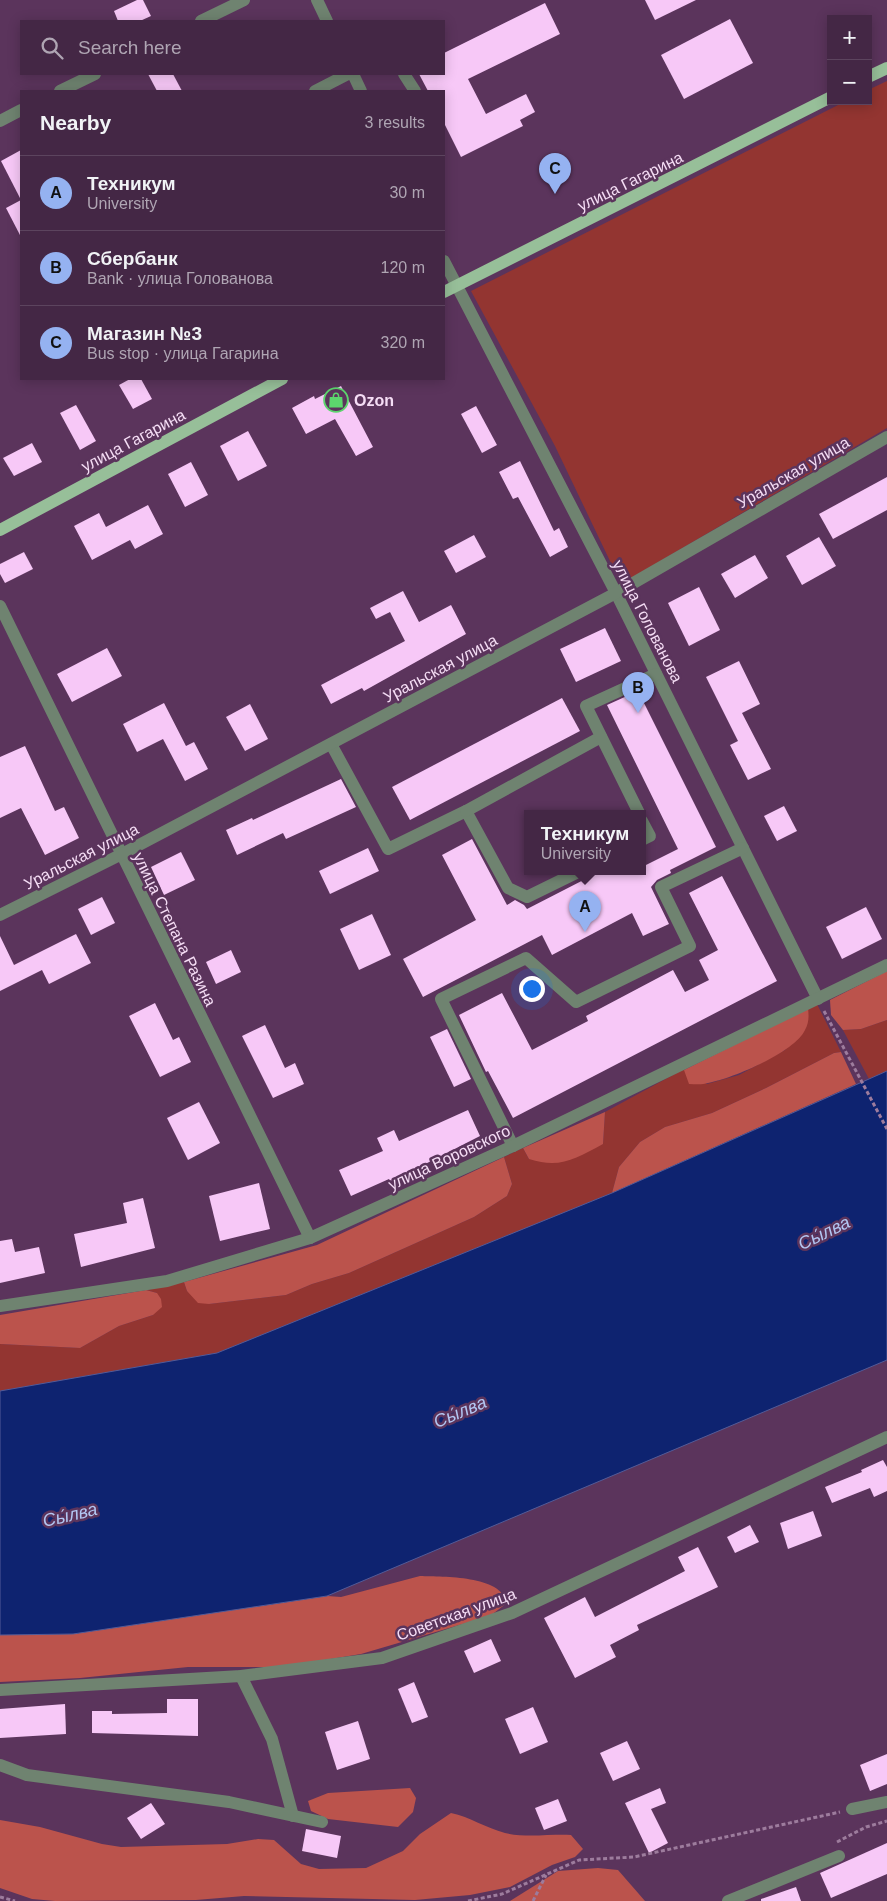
<!DOCTYPE html>
<meta charset="utf-8">
<style>
:root{--surface:#442745;--page:#4e3350;--text:#f1f3f6;--muted:#afa5b3;--line:#5c445e;--accent:#95b2f1}
body{margin:0;font-family:Arial,sans-serif;background:var(--page);color:var(--text)}
.controls{position:absolute;right:15px;top:15px;display:grid;overflow:hidden;border-radius:0px;box-shadow:0 2px 12px #0003}
.controls button{width:45px;height:45px;display:grid;place-items:center;padding:0;border:0;border-bottom:1px solid var(--line);background:var(--surface);color:var(--text);font:25px sans-serif}
.you{position:absolute;left:531px;top:988px;width:18px;height:18px;margin:-12px;border:4px solid #fff;border-radius:50%;background:#1a73e8;box-shadow:0 0 0 8px #1a73e833}
.badge{display:grid;place-items:center;width:32px;height:32px;border-radius:50%;background:var(--accent);color:#111;font-size:16px;font-weight:700}
.pin{position:absolute;translate:-50% -41px;filter:drop-shadow(0 1px 2px #0008)}
.pin::after{content:'';position:absolute;top:26px;width:18px;height:15px;background:inherit;clip-path:polygon(0 0,100% 0,50% 100%)}
.popup{position:absolute;left:524px;top:810px;width:122px;height:65px;box-sizing:border-box;display:grid;place-content:center;border-radius:0px;background:var(--surface);filter:drop-shadow(0 1px 4px #0005);font-size:16px;white-space:nowrap;color:var(--muted)}
.popup b{font-size:19px;color:var(--text)}
.popup::after{content:'';position:absolute;left:50%;top:100%;margin-left:-10px;border:10px solid transparent;border-top-color:var(--surface)}
.list{margin:0;padding:0;list-style:none}
h2{display:flex;justify-content:space-between;align-items:center;height:65px;margin:0;padding:0 20px;font-size:21px}
h2 small{font-size:16px;font-weight:400;color:var(--muted)}
.list li{display:grid;grid-template-columns:32px 1fr auto;gap:15px;align-items:center;box-sizing:border-box;height:75px;padding:0 20px;border-top:1px solid var(--line)}
.list b{display:block;font-size:19px;white-space:nowrap}
.list p{margin:0;font-size:16px;white-space:nowrap;color:var(--muted)}
.list em{font-size:16px;font-style:normal;color:var(--muted)}
.icon{flex:none;width:28px;height:28px;fill:none;stroke:currentColor;stroke-width:2;stroke-linecap:round;stroke-linejoin:round}
.map{position:relative;flex:none;width:887px;height:1901px;overflow:hidden}
.search{position:absolute;background:var(--surface);box-shadow:0 2px 12px #0003;left:20px;top:20px;width:425px;height:55px;display:flex;align-items:center;gap:12px;box-sizing:border-box;padding:0 18px;border-radius:0px;color:var(--muted);font-size:19px}
.panel{position:absolute;background:var(--surface);box-shadow:0 2px 12px #0003;left:20px;top:90px;width:425px;height:290px;border-radius:0px}
.map>svg:first-child{display:block}
.green{fill:#933531}
.forest{fill:#bb534c}
.water{fill:#0e2370;stroke:#535b98}
.building{fill:#f7c8f7}
.lines{fill:none;stroke-linecap:round;stroke-linejoin:round}
.path{stroke:#9d7c9d;stroke-width:3;stroke-dasharray:4 2.5;stroke-linecap:butt}
.minor{stroke:#6f8370;stroke-width:12}
.major{stroke:#97bf99;stroke-width:12}
.labels{text-anchor:middle;stroke-width:5;stroke-linejoin:round;paint-order:stroke}
.street-label{font-size:16px;fill:#f5ddf5;stroke:#5b345c}
.poi-label{font-size:16px;font-weight:bold;fill:#f5ddf5;stroke:#5b345c;text-anchor:start}
.water-label{font-size:18px;font-style:italic;fill:#b2c6f2;stroke:#5b345c}
</style>
<div class="map">
<svg width="887" height="1901" viewBox="0 0 887 1901">
<rect width="100%" height="100%" fill="#5b345c"/>
<g class="green">
<polygon points="887,81 887,428 621,584 555,446 471,291 846,101 868,101 868,90"/>
<polygon points="817,1004 841,1052 834,1053 766,1088 712,1113 665,1127 640,1142 619,1167 612,1193 217,1353 0,1391 0,1344 80,1348 119,1326 153,1315 157,1293 146,1290 184,1282 187,1291 209,1304 286,1295 312,1284 349,1273 474,1217 507,1196 512,1184 504,1157 523,1148 529,1159 603,1144 605,1112 684,1069 707,1084 739,1075 785,1050 808,1008"/>
<polygon points="887,1020 887,1071 869,1079 843,1030 861,1029"/>
</g>
<g class="forest">
<polygon points="887,971 887,1020 861,1029 843,1030 831,1015 830,1000"/>
<path d="M808,1008C809,1016 809,1023 805,1030C795,1052 732,1079 708,1083C702,1085 695,1084 689,1084L684,1070Z"/>
<polygon points="841,1052 856,1084 612,1193 619,1167 640,1142 665,1127 712,1113 766,1088 834,1053"/>
<path d="M605,1112L603,1144C575,1159 560,1169 529,1159L523,1148Z"/>
<polygon points="504,1157 512,1184 507,1196 474,1217 349,1273 312,1284 286,1295 209,1304 198,1303 187,1291 184,1282 317,1245"/>
<polygon points="146,1290 157,1293 161,1299 162,1307 153,1315 119,1326 80,1348 0,1344 0,1315"/>
<path d="M420,1576C444,1577 501,1575 507,1603L490,1616L361,1654L282,1667H188L80,1678L0,1682V1635L73,1634L327,1596L341,1597Z"/>
<polygon points="410,1788 416,1798 413,1812 398,1827 328,1819 311,1811 308,1801 328,1793"/>
<path d="M451,1813C470,1817 486,1828 505,1833C526,1838 549,1834 571,1835L583,1849L575,1857L552,1865L510,1887L470,1895L415,1900L244,1896L196,1900L55,1901L32,1899L0,1888V1820L40,1827L102,1844L121,1847L227,1844L258,1839L274,1840L301,1864L319,1869L366,1868L403,1851L420,1834Z"/>
<polygon points="598,1868 618,1870 645,1901 510,1901 558,1871"/>
</g>
<polygon class="water" points="887,1071 887,1360 327,1596 73,1634 0,1635 0,1391 217,1353 612,1193"/>
<g class="building">
<polygon points="137,0 143,0 151,16 140,21 118,21 114,11"/>
<polygon points="645,0 696,0 655,20"/>
<polygon points="545,3 560,34 468,79 486,114 526,94 535,112 520,120 523,126 461,157 444,123 444,91 428,91 419,74 444,74 444,53"/>
<polygon points="730,19 753,63 684,99 661,55"/>
<polygon points="148,74 173,74 182,91 157,91"/>
<polygon points="21,150 21,200 1,161"/>
<polygon points="21,200 21,237 6,208"/>
<polygon points="130,379 141,379 152,399 133,409 119,385"/>
<polygon points="341,386 373,447 356,456 335,419 306,434 292,408 314,396 315,399"/>
<polygon points="76,405 96,441 80,450 60,413"/>
<polygon points="476,406 497,445 482,453 461,414"/>
<polygon points="248,431 267,466 238,481 220,446"/>
<polygon points="32,443 42,462 14,476 3,458"/>
<polygon points="520,461 554,531 559,528 568,547 550,557 518,497 513,499 499,472"/>
<polygon points="191,462 208,495 185,507 168,474"/>
<polygon points="887,477 887,510 833,539 819,514"/>
<polygon points="148,505 163,534 135,549 130,540 92,560 74,526 99,513 106,527"/>
<polygon points="474,535 486,557 456,573 444,551"/>
<polygon points="819,537 836,566 802,585 786,556"/>
<polygon points="24,552 33,569 5,583 0,574 0,564"/>
<polygon points="755,555 768,578 735,598 721,574"/>
<polygon points="699,587 720,630 689,646 668,603"/>
<polygon points="403,591 419,622 451,605 466,634 364,691 362,688 331,704 321,685 405,641 390,612 376,619 370,608"/>
<polygon points="605,628 621,661 576,682 560,649"/>
<polygon points="107,648 122,676 72,702 57,674"/>
<polygon points="739,661 760,704 742,713 771,769 748,780 730,745 738,741 706,677"/>
<polygon points="638,691 716,847 670,870 671,873 657,880 651,887 669,924 643,936 632,913 552,955 542,935 423,997 403,959 476,920 442,855 472,839 507,905 515,900 524,905 527,909 601,871 642,871 642,867 678,849 607,705"/>
<polygon points="562,698 580,731 410,820 392,787"/>
<polygon points="164,703 186,746 194,742 208,769 185,781 163,739 137,752 123,724"/>
<polygon points="250,704 268,739 245,751 226,717"/>
<polygon points="25,746 55,811 64,807 79,838 45,855 21,808 0,818 0,757"/>
<polygon points="341,779 356,807 286,839 283,833 237,855 226,830 252,818 253,820"/>
<polygon points="784,806 797,831 777,841 764,816"/>
<polygon points="368,848 379,871 330,894 319,871"/>
<polygon points="181,852 195,880 164,895 151,867"/>
<polygon points="722,876 777,981 513,1118 488,1071 486,1072 459,1015 502,993 532,1050 588,1021 586,1016 673,970 685,992 709,980 699,960 718,950 689,893"/>
<polygon points="102,897 115,923 91,935 78,909"/>
<polygon points="866,907 882,939 842,959 826,927"/>
<polygon points="372,914 391,955 359,970 340,929"/>
<polygon points="76,934 91,963 49,984 42,970 0,991 0,936 14,965"/>
<polygon points="231,950 241,972 216,984 206,962"/>
<polygon points="155,1003 173,1040 179,1037 191,1062 160,1077 129,1016"/>
<polygon points="265,1025 285,1068 295,1063 304,1084 273,1098 242,1036"/>
<polygon points="447,1029 471,1079 454,1087 430,1037"/>
<polygon points="199,1102 220,1143 188,1160 167,1118"/>
<polygon points="468,1110 480,1136 390,1182 389,1179 351,1196 339,1170 383,1151 377,1138 394,1130 399,1141"/>
<polygon points="259,1183 270,1229 220,1241 209,1196"/>
<polygon points="143,1198 155,1248 81,1267 74,1234 127,1223 123,1203"/>
<polygon points="12,1239 15,1252 39,1247 45,1273 0,1283 0,1241"/>
<polygon points="883,1460 887,1467 887,1491 874,1497 870,1488 832,1503 825,1487 862,1472 861,1470"/>
<polygon points="813,1511 822,1536 788,1549 780,1523"/>
<polygon points="750,1525 759,1542 735,1553 727,1537"/>
<polygon points="698,1547 718,1587 637,1625 639,1630 610,1645 616,1657 575,1678 544,1618 585,1597 595,1617 685,1571 678,1557"/>
<polygon points="491,1639 501,1661 474,1673 464,1651"/>
<polygon points="414,1682 428,1717 412,1723 398,1689"/>
<polygon points="167,1699 198,1699 198,1736 92,1733 92,1711 112,1711 112,1714 167,1713"/>
<polygon points="65,1704 66,1734 0,1738 0,1709"/>
<polygon points="533,1707 548,1742 520,1754 505,1719"/>
<polygon points="358,1721 370,1759 337,1770 325,1732"/>
<polygon points="627,1741 640,1769 613,1781 600,1753"/>
<polygon points="887,1754 887,1784 870,1791 860,1765"/>
<polygon points="660,1788 666,1803 651,1809 668,1843 649,1853 625,1803"/>
<polygon points="558,1799 567,1821 544,1830 535,1808"/>
<polygon points="151,1803 165,1824 141,1839 127,1818"/>
<polygon points="306,1829 341,1836 337,1858 302,1851"/>
<polygon points="887,1843 887,1874 831,1898 820,1873"/>
<polygon points="796,1887 801,1901 761,1901 761,1899"/>
</g>
<g class="lines">
<g class="path">
<polyline points="824,1011 887,1129"/>
<polyline points="837,1842 866,1827 887,1821"/>
<polyline points="0,1897 15,1901"/>
<polyline points="468,1901 502,1894 579,1860 634,1857 840,1812"/>
<polyline points="533,1901 546,1875"/>
</g>
<g class="minor">
<polyline points="317,0 327,21"/>
<polyline points="201,21 244,0"/>
<polyline points="353,74 361,91"/>
<polyline points="404,74 415,91"/>
<polyline points="60,91 95,74"/>
<polyline points="315,91 348,74"/>
<polyline points="0,121 21,110"/>
<polyline points="444,261 616,593 818,999"/>
<polyline points="0,606 310,1238"/>
<polyline points="331,744 388,849 466,811 508,888 527,897 580,871"/>
<polyline points="466,811 601,737"/>
<polyline points="639,813 586,706 656,674"/>
<polyline points="642,821 650,836 642,840"/>
<polyline points="0,915 120,855 616,593 887,437"/>
<polyline points="513,1146 441,999 526,958 576,1002 690,946 661,887 743,848"/>
<polyline points="0,1306 167,1281 310,1238 513,1146 887,965"/>
<polyline points="241,1676 272,1739 293,1816"/>
<polyline points="0,1690 241,1676 382,1658 512,1613 887,1437"/>
<polyline points="0,1765 27,1775 229,1802 322,1822"/>
<polyline points="852,1809 887,1802"/>
<polyline points="728,1901 839,1856"/>
</g>
<g class="major">
<polyline points="868,77 887,68"/>
<polyline points="444,292 831,97"/>
<polyline points="0,530 282,379"/>
</g>
</g>
<defs>
<g id="shop-ring" transform="scale(1.25)"><circle r="9.5" fill="#5b345c" stroke="#5cd56d" stroke-width="1.5"/><path d="M-5-2.5h2.3a2.7 3.5 0 0 1 5.4 0H5L5.5 6h-11ZM-1.5-2.5h3a1.5 2.3 0 0 0-3 0Z" fill="#5cd56d"/></g>
</defs>
<g fill-rule="evenodd">
<use href="#shop-ring" x="336" y="400"/>
</g>
<g class="labels">
<g class="street-label">
<text transform="translate(630 181) rotate(-26)" y="6">улица Гагарина</text>
<text transform="translate(133 440) rotate(-28)" y="6">улица Гагарина</text>
<text transform="translate(793 472) rotate(-30)" y="6">Уральская улица</text>
<text transform="translate(648 621) rotate(63)" y="6">улица Голованова</text>
<text transform="translate(440 668) rotate(-28)" y="6">Уральская улица</text>
<text transform="translate(81 856) rotate(-27)" y="6">Уральская улица</text>
<text transform="translate(175 929) rotate(64)" y="6">улица Степана Разина</text>
<text transform="translate(449 1157) rotate(-25)" y="6">улица Воровского</text>
<text transform="translate(456 1614) rotate(-20)" y="6">Советская улица</text>
</g>
<g class="poi-label">
<text x="354" y="406">Ozon</text>
</g>
<g class="water-label">
<text transform="translate(824 1233) rotate(-26)" y="6">Сы́лва</text>
<text transform="translate(460 1412) rotate(-23)" y="6">Сы́лва</text>
<text transform="translate(70 1515) rotate(-13)" y="6">Сы́лва</text>
</g>
</g>
</svg>
<div class="controls">
<button>+</button>
<button>−</button>
</div>
<div class="you"></div>
<div class="pin badge" style="left:585px;top:932px">A</div>
<div class="popup"><b>Техникум</b>University</div>
<div class="pin badge" style="left:638px;top:713px">B</div>
<div class="pin badge" style="left:555px;top:194px">C</div>
<div class="search"><svg class="icon" aria-label="search" viewBox="0 0 24 24"><circle cx="10" cy="10" r="6"/><path d="M15 15l6 6"/></svg>Search here</div>
<section class="panel">
<h2>Nearby<small>3 results</small></h2>
<ul class="list">
<li><span class="badge">A</span><div><b>Техникум</b><p>University</p></div><em>30 m</em></li>
<li><span class="badge">B</span><div><b>Сбербанк</b><p>Bank · улица Голованова</p></div><em>120 m</em></li>
<li><span class="badge">C</span><div><b>Магазин №3</b><p>Bus stop · улица Гагарина</p></div><em>320 m</em></li>
</ul>
</section>
</div>
